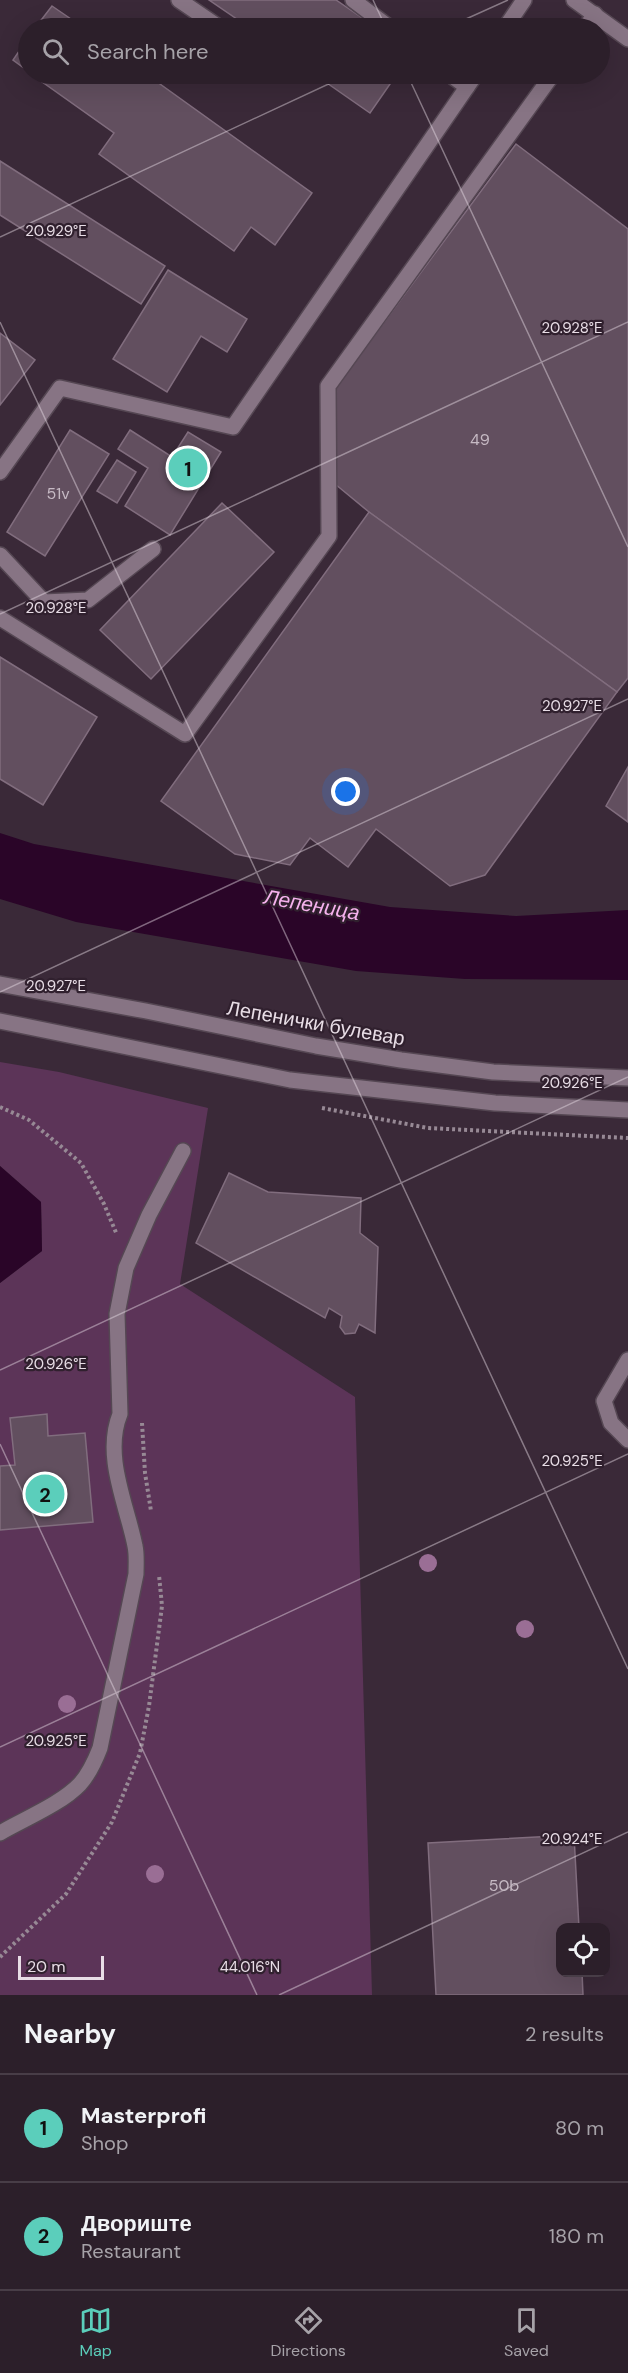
<!DOCTYPE html>
<meta charset="utf-8">
<style>
:root{--surface:#2c1f2a;--page:#342732;--text:#f1f3f6;--muted:#a6a2a8;--line:#483d47;--accent:#5bcebb}
body{margin:0;font-family:"DM Sans",sans-serif;background:var(--page);color:var(--text)}
.controls{position:absolute;right:18px;bottom:18px;display:grid;overflow:hidden;border-radius:12px;box-shadow:0 6px 24px #0002}
.controls button{width:54px;height:54px;display:grid;place-items:center;padding:0;border:0;border-bottom:2px solid var(--line);background:var(--surface);color:var(--text);font:30px sans-serif}
.scale{position:absolute;left:18px;bottom:15px;width:86px;box-sizing:border-box;padding-left:6px;border:3px solid #e8dde6;border-top:0;font-size:16px;line-height:21px;white-space:nowrap;color:#e8dde6;-webkit-text-stroke:4px #30202e;paint-order:stroke}
.you{position:absolute;left:346px;top:792px;width:21px;height:21px;margin:-15px;border:4px solid #fff;border-radius:50%;background:#1a73e8;box-shadow:0 0 0 9px #1a73e833}
.badge{display:grid;place-items:center;width:39px;height:39px;border-radius:50%;background:var(--accent);color:#111;font-size:20px;font-weight:700}
.pin{position:absolute;translate:-50% -50%;border:3px solid #fff;box-shadow:0 2px 6px #0006}
.list{margin:0;padding:0;list-style:none}
h2{display:flex;justify-content:space-between;align-items:center;height:78px;margin:0;padding:0 24px;font-size:26px}
h2 small{font-size:20px;font-weight:400;color:var(--muted)}
.list li{display:grid;grid-template-columns:39px 1fr auto;gap:18px;align-items:center;box-sizing:border-box;height:108px;padding:0 24px;border-top:2px solid var(--line)}
.list b{display:block;font-size:22px;white-space:nowrap}
.list p{margin:0;font-size:20px;white-space:nowrap;color:var(--muted)}
.list em{font-size:20px;font-style:normal;color:var(--muted)}
.icon{flex:none;width:33px;height:33px;fill:none;stroke:currentColor;stroke-width:2;stroke-linecap:round;stroke-linejoin:round}
.map{position:relative;flex:none;width:628px;height:1995px;overflow:hidden}
.search{position:absolute;background:var(--surface);box-shadow:0 6px 24px #0002;left:18px;right:18px;top:18px;height:66px;display:flex;align-items:center;gap:15px;box-sizing:border-box;padding:0 21px;border-radius:33px;color:var(--muted);font-size:22px}
.sheet{height:294px;background:var(--surface)}
nav{display:flex;justify-content:space-around;align-items:center;box-sizing:border-box;height:84px;border-top:2px solid var(--line);background:var(--surface);font-size:16px;color:var(--muted)}
nav a{display:grid;justify-items:center;gap:3px}
nav .on{color:var(--accent)}
.map>svg:first-child{display:block}
.green{fill:#5c3458}
.water{fill:#2a0528}
.building{fill:#624f5f;stroke:#816d7e;stroke-width:1.5}
.lines{fill:none;stroke-linecap:round;stroke-linejoin:round}
.service-casing{stroke:#554753;stroke-width:18}
.tertiary-casing{stroke:#554753;stroke-width:18}
.secondary-casing{stroke:#554753;stroke-width:18}
.path{stroke:#978995;stroke-width:4;stroke-dasharray:3 3;stroke-linecap:butt}
.service{stroke:#877484;stroke-width:15}
.tertiary{stroke:#877484;stroke-width:15}
.secondary{stroke:#877484;stroke-width:15}
.tree{fill:#9a6e95}
.ticks{fill:none;stroke:#e8dde6;stroke-width:1.5;stroke-opacity:0.45}
.labels{text-anchor:middle;stroke-width:4.5;stroke-linejoin:round;paint-order:stroke}
.number-label{font-size:16px;fill:#c6bac4}
.street-label{font-size:20px;fill:#e8dde6;stroke:#30202e}
.water-label{font-size:21px;font-style:italic;fill:#f6b2ee;stroke:#30202e}
.ticks-label{font-size:15px;text-anchor:middle;fill:#e8dde6;stroke:#30202e;stroke-width:4.5;stroke-linejoin:round;paint-order:stroke}
</style>
<div class="map">
<svg width="628" height="1995" viewBox="0 0 628 1995">
<rect width="100%" height="100%" fill="#3a2938"/>
<polygon class="green" points="0,1062 59,1072 208,1108 180,1284 355,1397 372,1995 0,1995 0,1283 42,1251 41,1202 0,1166"/>
<g class="water">
<polygon points="0,833 34,844 390,907 516,916 628,910 628,980 465,979 356,971 76,922 0,899"/>
<polygon points="0,1166 41,1202 42,1251 0,1283"/>
</g>
<g class="building">
<polygon points="209,0 336,0 377,28 250,28"/>
<polygon points="52,6 84,28 35,28"/>
<polygon points="28,38 28,71 13,60"/>
<polygon points="31,74 146,74 312,193 275,245 251,227 234,251 99,154 114,133"/>
<polygon points="314,74 397,74 370,113"/>
<polygon points="516,144 628,229 628,678 617,692 369,512 335,484 330,395"/>
<polygon points="0,161 165,266 141,304 0,215"/>
<polygon points="168,270 247,319 227,352 201,336 167,392 113,359"/>
<polygon points="0,333 35,360 0,405"/>
<polygon points="70,430 109,454 45,556 7,532"/>
<polygon points="130,430 172,457 188,432 221,452 170,535 125,506 148,468 118,449"/>
<polygon points="117,460 136,472 117,503 97,491"/>
<polygon points="222,503 274,552 151,679 100,630"/>
<polygon points="369,512 617,692 485,875 450,886 376,829 348,867 310,838 290,865 235,854 161,801"/>
<polygon points="0,657 97,717 43,805 0,779"/>
<polygon points="628,767 628,822 606,806"/>
<polygon points="229,1173 268,1192 361,1198 360,1233 378,1247 375,1333 359,1324 355,1333 345,1334 340,1327 342,1316 329,1308 325,1318 196,1243"/>
<polygon points="47,1414 48,1436 85,1433 93,1522 0,1530 0,1466 15,1465 10,1418"/>
<polygon points="574,1835 579,1928 560,1928 560,1972 582,1972 583,1995 436,1995 428,1843"/>
</g>
<g class="lines">
<g class="service-casing">
<g id="service">
<polyline points="179,0 220,28"/>
<polyline points="353,0 390,28"/>
<polyline points="505,28 524,0"/>
<polyline points="585,28 595,14"/>
<polyline points="449,74 467,87"/>
<polyline points="0,472 60,388 233,427 476,74"/>
<polyline points="0,555 44,602 88,600 153,549"/>
<polyline points="0,618 185,734 329,536 328,386 553,74"/>
<polyline points="628,1360 604,1401 611,1423 628,1440"/>
<path d="M0,1833C24,1819 61,1804 80,1784C89,1774 95,1761 100,1748L136,1574C136,1565 137,1555 135,1546C127,1505 103,1456 120,1414L117,1314L126,1268L149,1215L183,1151"/>
</g>
</g>
<g class="tertiary-casing">
<polyline id="tertiary" points="574,0 628,39"/>
</g>
<g class="secondary-casing">
<g id="secondary">
<polyline points="0,984 146,1011 316,1046 401,1060 493,1072 628,1078"/>
<polyline points="0,1021 290,1080 495,1103 628,1110"/>
</g>
</g>
<g class="path">
<polyline points="0,1107 29,1120 81,1163 104,1204 117,1235"/>
<polyline points="322,1108 428,1128 628,1138"/>
<polyline points="142,1423 145,1473 151,1511"/>
<polyline points="0,1957 66,1894 112,1822 140,1753 149,1706 162,1606 159,1575"/>
</g>
<use href="#service" class="service"/>
<use href="#tertiary" class="tertiary"/>
<use href="#secondary" class="secondary"/>
</g>
<g class="tree">
<circle cx="428" cy="1563" r="9"/>
<circle cx="525" cy="1629" r="9"/>
<circle cx="67" cy="1704" r="9"/>
<circle cx="155" cy="1874" r="9"/>
</g>
<path class="ticks" d="M373,0L386,28M446,28L508,0M407,74L628,547M0,237L350,74M0,322L628,1669M0,614L628,322M0,992L628,699M0,1370L628,1077M0,1444L257,1995M0,1747L628,1454M279,1995L628,1832"/>
<g class="labels">
<g class="number-label">
<text x="480" y="445">49</text>
<text x="58" y="499">51v</text>
<text x="504" y="1891">50b</text>
</g>
<g class="street-label">
<text transform="translate(316 1023) rotate(10)" y="7">Лепенички булевар</text>
</g>
<g class="water-label">
<text transform="translate(312 905) rotate(10)" y="7">Лепеница</text>
</g>
</g>
<g class="ticks-label">
<text x="56" y="236">20.929°E</text>
<text x="572" y="333">20.928°E</text>
<text x="56" y="613">20.928°E</text>
<text x="572" y="711">20.927°E</text>
<text x="56" y="991">20.927°E</text>
<text x="572" y="1088">20.926°E</text>
<text x="56" y="1369">20.926°E</text>
<text x="572" y="1466">20.925°E</text>
<text x="56" y="1746">20.925°E</text>
<text x="572" y="1844">20.924°E</text>
<text x="250" y="1972">44.016°N</text>
</g>
</svg>
<div class="controls">
<button><svg class="icon" aria-label="locate" viewBox="0 0 24 24"><circle cx="12" cy="12" r="6"/><path d="M12 2v4M12 18v4M2 12h4M18 12h4"/></svg></button>
</div>
<div class="scale">20 m</div>
<div class="you"></div>
<div class="pin badge" style="left:188px;top:468px">1</div>
<div class="pin badge" style="left:45px;top:1494px">2</div>
<div class="search"><svg class="icon" aria-label="search" viewBox="0 0 24 24"><circle cx="10" cy="10" r="6"/><path d="M15 15l6 6"/></svg>Search here</div>
</div>
<section class="sheet">
<h2>Nearby<small>2 results</small></h2>
<ul class="list">
<li><span class="badge">1</span><div><b>Masterprofi</b><p>Shop</p></div><em>80 m</em></li>
<li><span class="badge">2</span><div><b>Двориште</b><p>Restaurant</p></div><em>180 m</em></li>
</ul>
</section>
<nav>
<a class="on"><svg class="icon" aria-label="map" viewBox="0 0 24 24"><path d="M3 6l6-2 6 2 6-2v14l-6 2-6-2-6 2zM9 4v14M15 6v14"/></svg>Map</a>
<a><svg class="icon" aria-label="directions" viewBox="0 0 24 24"><path d="M12 3l9 9-9 9-9-9zM9 14v-3h6M13 9l2 2-2 2"/></svg>Directions</a>
<a><svg class="icon" aria-label="saved" viewBox="0 0 24 24"><path d="M7 4h10v16l-5-4-5 4z"/></svg>Saved</a>
</nav>
